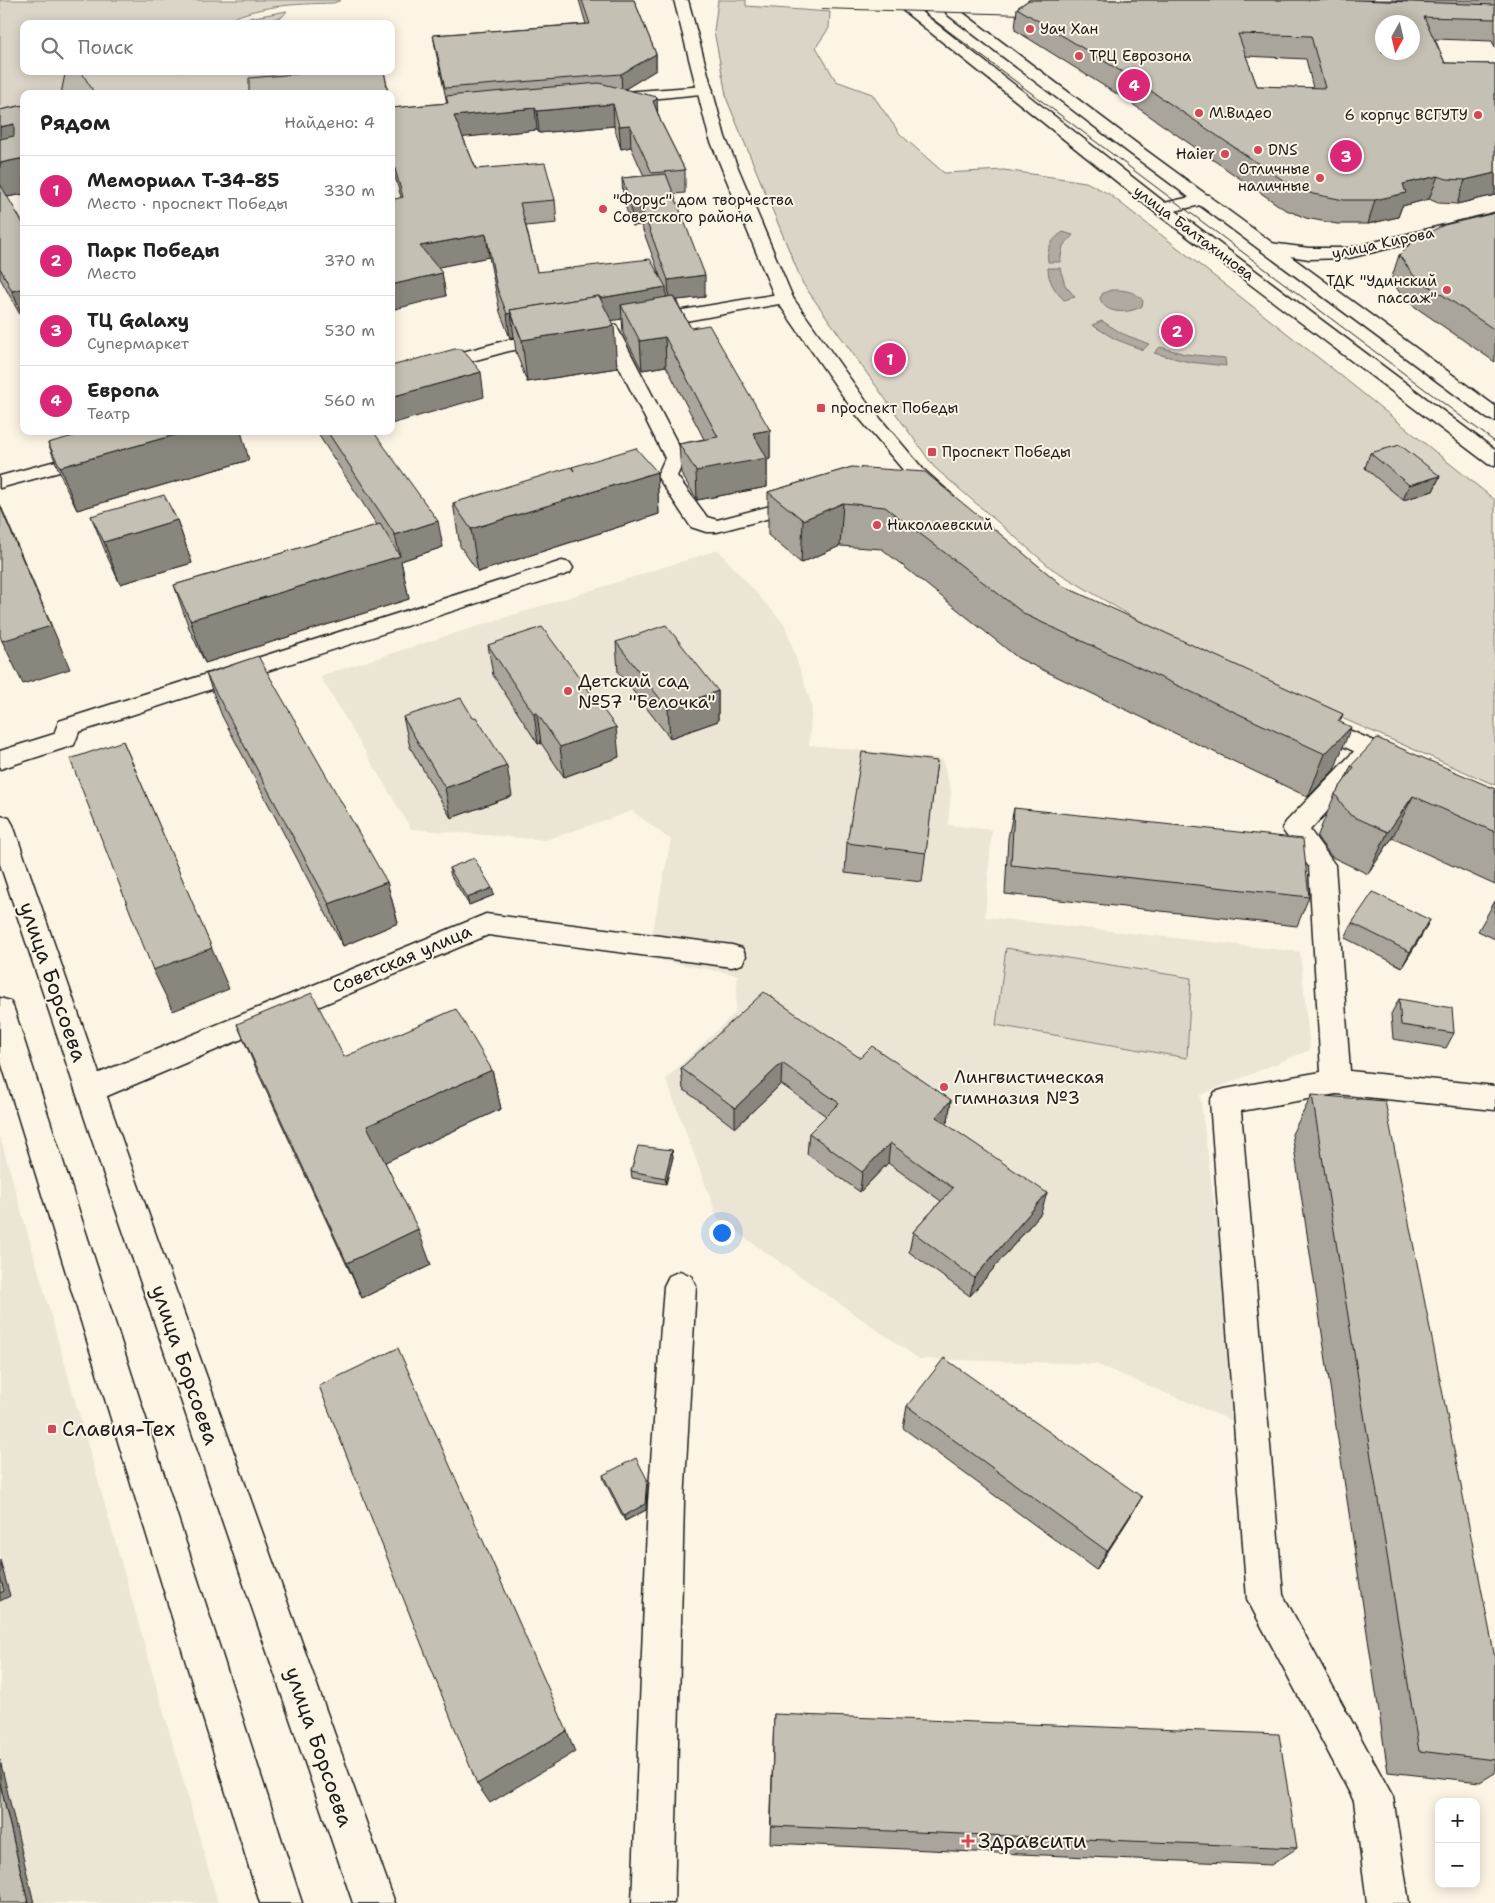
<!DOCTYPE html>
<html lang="ru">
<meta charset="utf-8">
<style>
:root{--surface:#fff;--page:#f2f2f2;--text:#222;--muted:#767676;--line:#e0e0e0;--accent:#db2777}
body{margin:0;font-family:"Shantell Sans",sans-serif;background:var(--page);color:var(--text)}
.controls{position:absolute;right:15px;bottom:15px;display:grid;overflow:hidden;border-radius:10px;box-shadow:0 2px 12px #0003}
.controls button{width:45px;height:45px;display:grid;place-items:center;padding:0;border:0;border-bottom:1px solid var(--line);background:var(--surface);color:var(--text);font:25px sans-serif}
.compass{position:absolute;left:1375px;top:15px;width:45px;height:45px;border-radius:50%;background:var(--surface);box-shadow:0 2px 12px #0003;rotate:188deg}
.you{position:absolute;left:721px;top:1232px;width:18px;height:18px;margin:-12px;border:4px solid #fff;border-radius:50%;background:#1a73e8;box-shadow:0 0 0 8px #1a73e833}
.badge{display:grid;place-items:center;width:32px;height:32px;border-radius:50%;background:var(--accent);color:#fff;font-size:16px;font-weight:700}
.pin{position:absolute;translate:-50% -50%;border:2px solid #fff;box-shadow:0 1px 5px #0006}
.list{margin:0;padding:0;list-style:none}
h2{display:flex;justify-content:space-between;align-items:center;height:65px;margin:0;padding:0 20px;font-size:21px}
h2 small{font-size:16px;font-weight:400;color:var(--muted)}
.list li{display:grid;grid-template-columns:32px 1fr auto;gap:15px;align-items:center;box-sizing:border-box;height:70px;padding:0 20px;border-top:1px solid var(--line)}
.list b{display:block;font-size:19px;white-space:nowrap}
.list p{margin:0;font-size:16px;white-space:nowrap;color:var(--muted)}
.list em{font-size:16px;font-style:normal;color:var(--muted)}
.icon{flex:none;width:28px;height:28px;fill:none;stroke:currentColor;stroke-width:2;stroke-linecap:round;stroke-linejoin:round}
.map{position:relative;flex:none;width:1495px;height:1903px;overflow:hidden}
.search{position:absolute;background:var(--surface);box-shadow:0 2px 12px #0003;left:20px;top:20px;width:375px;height:55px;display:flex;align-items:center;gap:12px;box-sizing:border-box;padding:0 18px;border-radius:10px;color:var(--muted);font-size:19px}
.panel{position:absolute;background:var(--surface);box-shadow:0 2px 12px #0003;left:20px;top:90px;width:375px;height:345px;border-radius:10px}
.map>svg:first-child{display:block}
.built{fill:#ebe5d6}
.green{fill:#dbd5c8;stroke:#7c7872}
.water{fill:#b0aba1;stroke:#75726c}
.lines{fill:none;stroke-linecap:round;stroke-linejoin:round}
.minor-casing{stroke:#1c1c1c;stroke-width:3}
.tertiary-casing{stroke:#1c1c1c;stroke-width:3}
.secondary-casing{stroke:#1c1c1c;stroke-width:3}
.primary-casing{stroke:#1c1c1c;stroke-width:3}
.minor{fill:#fcf5e5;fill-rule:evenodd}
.tertiary{fill:#fcf5e5;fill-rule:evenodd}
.secondary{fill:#fcf5e5;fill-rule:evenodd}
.primary{fill:#fcf5e5;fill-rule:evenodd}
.tram{stroke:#1c1c1c;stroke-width:1}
.secondary-bridge-casing{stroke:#1c1c1c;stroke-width:18;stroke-linecap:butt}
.secondary-bridge{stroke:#fcf5e5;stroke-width:16}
.wall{fill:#a9a59a;stroke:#1c1c1c;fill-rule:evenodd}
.shaded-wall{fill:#89867d;stroke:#1c1c1c}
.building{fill:#c4c0b3;stroke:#1c1c1c;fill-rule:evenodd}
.poi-dot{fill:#d1495b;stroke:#fcf5e5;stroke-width:2}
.labels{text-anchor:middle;stroke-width:4;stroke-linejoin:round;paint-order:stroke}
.far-poi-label{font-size:15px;fill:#1c1c1c;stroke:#fcf5e5;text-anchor:start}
.far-street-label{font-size:15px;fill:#1c1c1c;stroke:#fcf5e5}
.poi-label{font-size:18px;fill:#1c1c1c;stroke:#fcf5e5;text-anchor:start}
.street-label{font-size:18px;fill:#1c1c1c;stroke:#fcf5e5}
.near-street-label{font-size:21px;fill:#1c1c1c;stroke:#fcf5e5}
.near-poi-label{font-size:21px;fill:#1c1c1c;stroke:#fcf5e5;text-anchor:start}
</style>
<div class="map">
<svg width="1495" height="1903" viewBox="0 0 1495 1903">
<rect width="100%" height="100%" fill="#fcf5e5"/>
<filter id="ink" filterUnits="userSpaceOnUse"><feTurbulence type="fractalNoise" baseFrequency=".02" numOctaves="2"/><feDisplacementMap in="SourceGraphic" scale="10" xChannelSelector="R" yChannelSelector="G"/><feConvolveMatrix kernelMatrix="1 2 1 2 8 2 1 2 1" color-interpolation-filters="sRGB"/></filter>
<g filter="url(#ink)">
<g class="built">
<polygon points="718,550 785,625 812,706 809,745 942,759 951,791 948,825 992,830 985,917 1300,952 1310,1050 1200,1095 1230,1326 1235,1422 1096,1364 919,1359 718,1219 666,1079 735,1013 738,975 647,958 671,840 632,811 546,840 411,829 320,676"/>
<polygon points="0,1136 218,1903 0,1903"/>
</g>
<g class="green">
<path d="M0,0H341L334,3C294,4 256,5 220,24H24V71H384L388,89L328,94H24V135L0,140Z"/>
<polygon points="718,0 746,0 746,6 830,12 829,28 816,47 836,81 872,94 900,134 944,173 1004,170 1086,182 1109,194 1334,370 1495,500 1495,785 1273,688 1134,618 1051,568 934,467 803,284 727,100 714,31"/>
<polygon points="287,11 282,17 251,24 236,24 249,18"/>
<polygon points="1006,948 1191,978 1187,1058 996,1025"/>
</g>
<g class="water">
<path d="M1063,232L1073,235L1063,246L1060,262H1048C1046,248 1052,239 1063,232Z"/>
<path d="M1048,268H1060L1065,285L1075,297L1064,300C1055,291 1048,281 1048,268Z"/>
<path d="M1111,290C1123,290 1135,290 1143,301L1142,306C1130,314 1104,315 1100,298L1103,293Z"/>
<polygon points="1102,321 1123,334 1149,344 1143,350 1115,339 1092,325"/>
<polygon points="1160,347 1185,354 1225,358 1226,366 1189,362 1154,353"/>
</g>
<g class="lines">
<g class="minor-casing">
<g id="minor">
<polygon points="706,86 711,87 713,90 711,93 610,103 602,98 610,93"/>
<polygon points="784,293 790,294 793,298 790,302 647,328 641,326 638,322 641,318 647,316"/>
<polygon points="609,323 616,325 618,329 685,458 677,476 707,517 717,520 804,497 811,499 814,503 811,507 717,532 706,532 691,527 657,476 665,458 600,329 602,325"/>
<polygon points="552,332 559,334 561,338 559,342 509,351 391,383 391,371 508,340"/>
<polygon points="93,451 100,453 103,457 100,461 0,488 0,476"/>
<polygon points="562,561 570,563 573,568 570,573 79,732 74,745 0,769 0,751 54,734 59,721"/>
<polygon points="1371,740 1380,743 1383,749 1380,755 1310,830 1335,865 1350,1071 1495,1086 1495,1110 1336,1094 1241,1111 1283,1595 1393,1797 1409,1903 1367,1903 1354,1801 1247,1599 1210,1101 1215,1092 1225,1089 1321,1072 1309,867 1282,829 1286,822 1362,743"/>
<polygon points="486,914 732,945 742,948 746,956 742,964 732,967 488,935 100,1099 90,1102 80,1099 75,1090 80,1081"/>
<polygon points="680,1271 691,1276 696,1286 684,1502 674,1903 632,1903 648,1502 664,1286 669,1276"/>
</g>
</g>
<g class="tertiary-casing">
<g id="tertiary">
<polygon points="674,0 688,0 725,137 793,298 868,404 923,469 950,493 953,497 950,501 943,503 936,501 909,477 854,412 775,298 709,137"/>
<polygon points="1495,213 1495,223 1349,258 1309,259 1264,252 1261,248 1264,244 1270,243 1309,248 1349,248"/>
<polygon points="1314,715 1411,757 1414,763 1411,769 1402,772 1393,769 1305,729 1302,723 1305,717"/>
</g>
</g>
<g class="secondary-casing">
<polygon id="secondary" points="1203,194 1209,195 1211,199 1209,203 1162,214 1156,213 1154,209 1156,205"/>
</g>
<g class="primary-casing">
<g id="primary">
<polygon points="890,0 906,0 1168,205 1495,450 1495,466 1488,464 1156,213"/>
<polygon points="937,0 951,0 958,9 1140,146 1495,406 1495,421 1488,419 1128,152 948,15"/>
<polygon points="0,816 9,818 13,825 122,1140 395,1903 353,1903 92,1140 0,864"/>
<polygon points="0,998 10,1001 14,1009 302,1903 260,1903 0,1058"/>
</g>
</g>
<use href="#minor" class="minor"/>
<use href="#tertiary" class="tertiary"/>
<use href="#secondary" class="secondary"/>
<use href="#primary" class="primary"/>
<polyline class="tram" points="911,0 922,11 1495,442"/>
<g class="secondary-bridge-casing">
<polyline id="secondary-bridge" points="822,0 1056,7"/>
</g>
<use href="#secondary-bridge" class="secondary-bridge"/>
</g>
<g class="wall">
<path d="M579,0H634L656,54V70L625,89L657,112L661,122L685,170V193L674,194L705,297L676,300L691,328L770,430V459L767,460V487L697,500L681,473L679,444L704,439L666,366L642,370L623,333L622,319L612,320L617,368L527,382L516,352L514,337L510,338L500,312L489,257L437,267L442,273L446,296L401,197L391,164V108L447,103L436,52L433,35L586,24ZM614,126L621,149L631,147L644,176L622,178L623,199L632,226L641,225L660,276L537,272L526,226L557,223L555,200L476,169L463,137L537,130L539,133Z"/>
<path d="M1029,0H1495V48L1492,41L1435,39L1445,63L1495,64V195L1457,204L1438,203L1429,199L1402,206L1398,217L1368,224H1337L1306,218L1284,209L1128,101L1015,30L1017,8ZM1246,56L1306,59L1313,88L1257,86Z"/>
<polygon points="24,105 24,194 7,197 24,225 24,322 0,278 0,110"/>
<polygon points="1495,213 1495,362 1405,300 1391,280 1399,255"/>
<polygon points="316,431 373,431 443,547 401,561 409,599 205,663 189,628 174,585 377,525"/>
<polygon points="48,443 249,460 77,510 65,486"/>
<polygon points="1370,453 1440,476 1433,491 1403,500 1365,468"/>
<polygon points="572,467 657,472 659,514 478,572 460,546 453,503 573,469"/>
<polygon points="852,467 1063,586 1340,722 1334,770 1308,797 1018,658 882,549 840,546 801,563 768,535 768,492"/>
<polygon points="91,516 177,520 192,563 120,584 108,558"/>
<polygon points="616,642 718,691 718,721 670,738 618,672"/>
<polygon points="488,645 619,757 564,777 541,743 538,744 493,675"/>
<polygon points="206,674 387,882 398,923 343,946 222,716"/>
<polygon points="403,717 512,796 451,818 410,747"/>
<polygon points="937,761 922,882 845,873 847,843"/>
<polygon points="1351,766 1495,789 1495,885 1392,838 1368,874 1332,857 1317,837 1335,794 1345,780"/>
<polygon points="1014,808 1309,897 1297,926 1005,894 1008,838"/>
<polygon points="449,868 494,895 469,905 451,876"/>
<polygon points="1495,901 1495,939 1478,931"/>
<polygon points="1352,923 1422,935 1402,967 1345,938"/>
<polygon points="1399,999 1454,1033 1446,1048 1393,1039 1391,1014"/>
<polygon points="237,1024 344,1057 492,1070 501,1109 385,1162 431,1265 362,1298 254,1064"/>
<polygon points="860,1058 951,1100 948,1121 945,1123 1041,1213 970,1296 909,1252 913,1232 941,1201 888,1163 860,1192 807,1154 809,1133 826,1116 781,1084 735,1128 683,1089 681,1068"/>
<polygon points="1312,1095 1495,1658 1495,1773 1480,1782 1388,1772 1292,1134"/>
<polygon points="672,1150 673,1157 666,1184 632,1178 631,1171"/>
<polygon points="907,1406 1142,1497 1130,1517 1096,1570 903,1428"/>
<polygon points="603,1475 647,1484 646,1510 625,1521 604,1480"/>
<polygon points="774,1714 1297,1848 1271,1865 770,1843"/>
</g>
<g class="shaded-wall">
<polygon points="656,54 656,70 622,91 621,74"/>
<polygon points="657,97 658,120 653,101"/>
<polygon points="613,104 614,126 539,133 537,111"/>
<polygon points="535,108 537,130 457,138 454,116"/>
<polygon points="14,124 24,153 0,162 0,127"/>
<polygon points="630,125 631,147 621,149 619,126"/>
<polygon points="24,158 24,194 1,198 0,195 0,163"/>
<polygon points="1495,173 1495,195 1457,204 1465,180"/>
<polygon points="1438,176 1429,199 1402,206 1398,217 1368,224 1375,200 1403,184"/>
<polygon points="640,204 641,225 632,226 631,205"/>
<polygon points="486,234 489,257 424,270 420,246"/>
<polygon points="442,273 446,296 391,310 391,285"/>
<polygon points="705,275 705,297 669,301 668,280"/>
<polygon points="666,287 667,311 621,305 622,319 520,336 511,313"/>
<polygon points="24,288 24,320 12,291"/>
<polygon points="511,313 514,337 510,338 507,314"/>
<polygon points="614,326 617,368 527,382 522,340"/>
<polygon points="665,337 666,366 642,370 640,341"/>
<polygon points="481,372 484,397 391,424 391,397"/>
<polygon points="770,430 770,459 767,460 767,487 697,500 696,471 753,433"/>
<polygon points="45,431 62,431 47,435"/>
<polygon points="189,431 241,431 249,460 77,510 60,467"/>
<polygon points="657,472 659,514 478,572 471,529"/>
<polygon points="1440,476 1433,491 1403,500 1409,485"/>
<polygon points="843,503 840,546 801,563 803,520"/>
<polygon points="0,504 70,669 23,684 2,641"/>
<polygon points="177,520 192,563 120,584 104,542"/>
<polygon points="438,521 443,547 401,561 409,599 205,663 190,620 400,556 395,535"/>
<polygon points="718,691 718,721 670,738 668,709"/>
<polygon points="537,713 541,743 538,744 534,714"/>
<polygon points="1343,714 1328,751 1351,727 1334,770 1308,797 1338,721"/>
<polygon points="616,727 619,757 564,777 560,747"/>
<polygon points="123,741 229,989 173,1011 153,970"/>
<polygon points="507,766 512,796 451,818 445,788"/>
<polygon points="1413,796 1392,838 1368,874 1388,832"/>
<polygon points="387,882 398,923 343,946 329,904"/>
<polygon points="492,888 494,895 469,905 467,898"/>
<polygon points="1430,920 1422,935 1402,967 1410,952"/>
<polygon points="782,1063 781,1084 735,1128 735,1108"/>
<polygon points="492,1070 501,1109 381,1164 367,1126"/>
<polygon points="951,1100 948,1121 932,1137 936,1117"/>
<polygon points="890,1143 888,1163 860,1192 862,1172"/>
<polygon points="672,1150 673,1157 666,1184 665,1178"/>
<polygon points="1047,1193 1041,1213 970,1296 974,1278"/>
<polygon points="418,1229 431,1265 362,1298 347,1263"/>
<polygon points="647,1479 647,1484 646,1510 625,1521 624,1516"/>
<polygon points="1142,1497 1130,1517 1096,1570 1107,1551"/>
<polygon points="0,1560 10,1596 0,1601"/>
<polygon points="567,1731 575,1752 490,1803 477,1784"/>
<polygon points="0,1760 34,1903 28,1903 0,1783"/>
</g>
<g class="building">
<polygon points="582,0 634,0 656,54 621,74 445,88 433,35 590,24"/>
<path d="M1029,0H1357L1495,5V19L1424,17L1445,63L1495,64V173L1465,180L1447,179L1438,176L1403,184L1406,193L1375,200H1344L1313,194L1290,185L1132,78L1017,8ZM1382,22H1412V52H1382ZM1238,34L1311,36L1325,88L1257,86Z"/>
<polygon points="331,71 384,71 387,87 386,94 249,94 249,78"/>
<polygon points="82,73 95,94 61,94 65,74"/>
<polygon points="599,83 657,97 656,100 653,101 661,122 685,170 652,173 630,125 619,126 613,104 537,111 535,108 454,116 476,169 545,163 555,200 520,203 537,272 650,259 666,287 600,298 599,296 510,310 511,313 507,314 497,288 486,234 420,246 442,273 391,285 391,200 403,197 391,155 391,108 448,103 446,96"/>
<polygon points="24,105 24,158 0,163 0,139 14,136 14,124 0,127 0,110"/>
<polygon points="666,174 705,275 668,280 640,204 631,205 622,178"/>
<polygon points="0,184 24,225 24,288 12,291 0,268"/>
<polygon points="1495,213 1495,330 1414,276 1399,255 1414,240 1444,225"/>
<polygon points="599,296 614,326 522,340 510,310"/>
<polygon points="673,296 691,328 709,325 770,430 753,433 767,458 696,471 679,444 718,437 665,337 640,341 621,305"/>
<polygon points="455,349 462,349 481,372 391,397 391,366"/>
<polygon points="21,372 24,372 24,379"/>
<polygon points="91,431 189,431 60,467 48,443"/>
<polygon points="327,431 373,431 438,521 395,535"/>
<polygon points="1400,445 1440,476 1409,485 1370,453"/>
<polygon points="636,448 657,472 471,529 453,503 571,467 574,471 572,467"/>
<polygon points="852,467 925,472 1063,586 1343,714 1338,721 1351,727 1325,754 1026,615 885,507 843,503 803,520 768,492"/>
<polygon points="164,495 177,520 104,542 91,516"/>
<polygon points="0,506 51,626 2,641 0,636"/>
<polygon points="380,524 400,556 190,620 174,585"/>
<polygon points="666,625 718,691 668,709 616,642"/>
<polygon points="542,627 616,727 560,747 537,713 534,714 488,645"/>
<polygon points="258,656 387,882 329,904 206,674"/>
<polygon points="461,698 473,718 476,717 507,766 445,788 403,717"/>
<polygon points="1377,738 1495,789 1495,832 1413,796 1388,832 1350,815 1335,794 1354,767 1351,766"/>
<polygon points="123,741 212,948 153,970 70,759"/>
<polygon points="862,752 937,761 926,853 847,843"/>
<polygon points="1014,808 1303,839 1309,897 1011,865"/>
<polygon points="474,858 492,888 467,898 449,868"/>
<polygon points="1373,892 1430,920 1410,952 1352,923"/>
<polygon points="764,992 860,1058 872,1046 951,1100 936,1117 1047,1193 974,1278 913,1232 953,1188 890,1143 862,1172 809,1133 839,1103 782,1063 735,1108 681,1068"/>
<polygon points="312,993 344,1057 456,1009 492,1070 367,1126 418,1229 347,1263 237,1024"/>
<polygon points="1399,999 1452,1008 1454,1033 1401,1025"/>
<polygon points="1312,1095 1385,1101 1495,1658 1495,1760 1419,1751"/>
<polygon points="638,1146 672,1150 665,1178 631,1171"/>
<polygon points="398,1348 567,1731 477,1784 319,1386"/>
<polygon points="944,1358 1142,1497 1107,1551 907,1406"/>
<polygon points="636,1458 647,1479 645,1504 624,1516 603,1475"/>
<polygon points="0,1576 4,1591 0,1593"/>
<polygon points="774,1714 1279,1734 1297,1848 771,1826"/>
<polygon points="0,1783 28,1903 0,1903"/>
</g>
</g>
<g class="poi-dot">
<circle cx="1030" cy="29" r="5"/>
<circle cx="1079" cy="56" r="5"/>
<circle cx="1199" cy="113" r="5"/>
<circle cx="1478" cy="115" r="5"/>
<circle cx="1258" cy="150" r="5"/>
<circle cx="1225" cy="154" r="5"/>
<circle cx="1320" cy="178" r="5"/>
<circle cx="603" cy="209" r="5"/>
<circle cx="1447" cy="290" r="5"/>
<rect x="816" y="403" width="10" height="10" rx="2.5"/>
<rect x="927" y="447" width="10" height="10" rx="2.5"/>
<circle cx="877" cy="525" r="5"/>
<circle cx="568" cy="691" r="5"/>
<circle cx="944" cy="1087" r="5"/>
<rect x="47" y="1424" width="10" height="10" rx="2.5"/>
<path d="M965.5 1833.5h5v5h5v5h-5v5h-5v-5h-5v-5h5z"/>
</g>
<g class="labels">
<g class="far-poi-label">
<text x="1040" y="34">Уач Хан</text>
<text x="1089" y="61">ТРЦ Еврозона</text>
<text x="1209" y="118">М.Видео</text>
<text x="1468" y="120" text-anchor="end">6 корпус ВСГУТУ</text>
<text x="1268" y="155">DNS</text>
<text x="1215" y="159" text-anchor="end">Haier</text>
<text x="1310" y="174" text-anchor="end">Отличные<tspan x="1310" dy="17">наличные</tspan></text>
<text x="613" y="205">"Форус" дом творчества<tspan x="613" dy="17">Советского района</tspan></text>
<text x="1437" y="286" text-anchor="end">ТДК "Удинский<tspan x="1437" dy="17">пассаж"</tspan></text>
<text x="831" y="413">проспект Победы</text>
<text x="942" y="457">Проспект Победы</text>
<text x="887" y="530">Николаевский</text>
</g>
<g class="far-street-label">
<text transform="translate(1194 233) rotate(37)" y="5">улица Балтахинова</text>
<text transform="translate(1383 243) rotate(-12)" y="5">улица Кирова</text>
</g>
<g class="poi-label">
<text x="578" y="687">Детский сад<tspan x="578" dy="21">№57 "Белочка"</tspan></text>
<text x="954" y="1083">Лингвистическая<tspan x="954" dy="21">гимназия №3</tspan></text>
</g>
<g class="street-label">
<text transform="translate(402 959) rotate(-23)" y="6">Советская улица</text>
</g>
<g class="near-street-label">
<text transform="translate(53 982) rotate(71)" y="7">улица Борсоева</text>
<text transform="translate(185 1365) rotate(71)" y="7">улица Борсоева</text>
<text transform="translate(319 1747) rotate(71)" y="7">улица Борсоева</text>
</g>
<g class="near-poi-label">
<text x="62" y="1436">Славия-Тех</text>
<text x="978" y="1848">Здравсити</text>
</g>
</g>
</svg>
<div class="controls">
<button>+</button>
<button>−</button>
</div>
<svg class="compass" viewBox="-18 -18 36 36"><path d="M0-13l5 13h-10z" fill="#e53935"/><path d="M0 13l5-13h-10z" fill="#767676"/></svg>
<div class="you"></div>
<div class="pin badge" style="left:890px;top:359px">1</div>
<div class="pin badge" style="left:1177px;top:331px">2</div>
<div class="pin badge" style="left:1346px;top:156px">3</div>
<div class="pin badge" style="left:1134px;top:85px">4</div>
<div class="search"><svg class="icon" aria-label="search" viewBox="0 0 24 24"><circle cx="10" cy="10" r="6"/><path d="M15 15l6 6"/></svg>Поиск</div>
<section class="panel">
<h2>Рядом<small>Найдено: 4</small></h2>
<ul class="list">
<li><span class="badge">1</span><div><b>Мемориал Т-34-85</b><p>Место · проспект Победы</p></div><em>330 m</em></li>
<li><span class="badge">2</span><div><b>Парк Победы</b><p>Место</p></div><em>370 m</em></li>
<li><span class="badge">3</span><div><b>ТЦ Galaxy</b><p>Супермаркет</p></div><em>530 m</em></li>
<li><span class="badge">4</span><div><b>Европа</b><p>Театр</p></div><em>560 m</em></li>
</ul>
</section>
</div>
